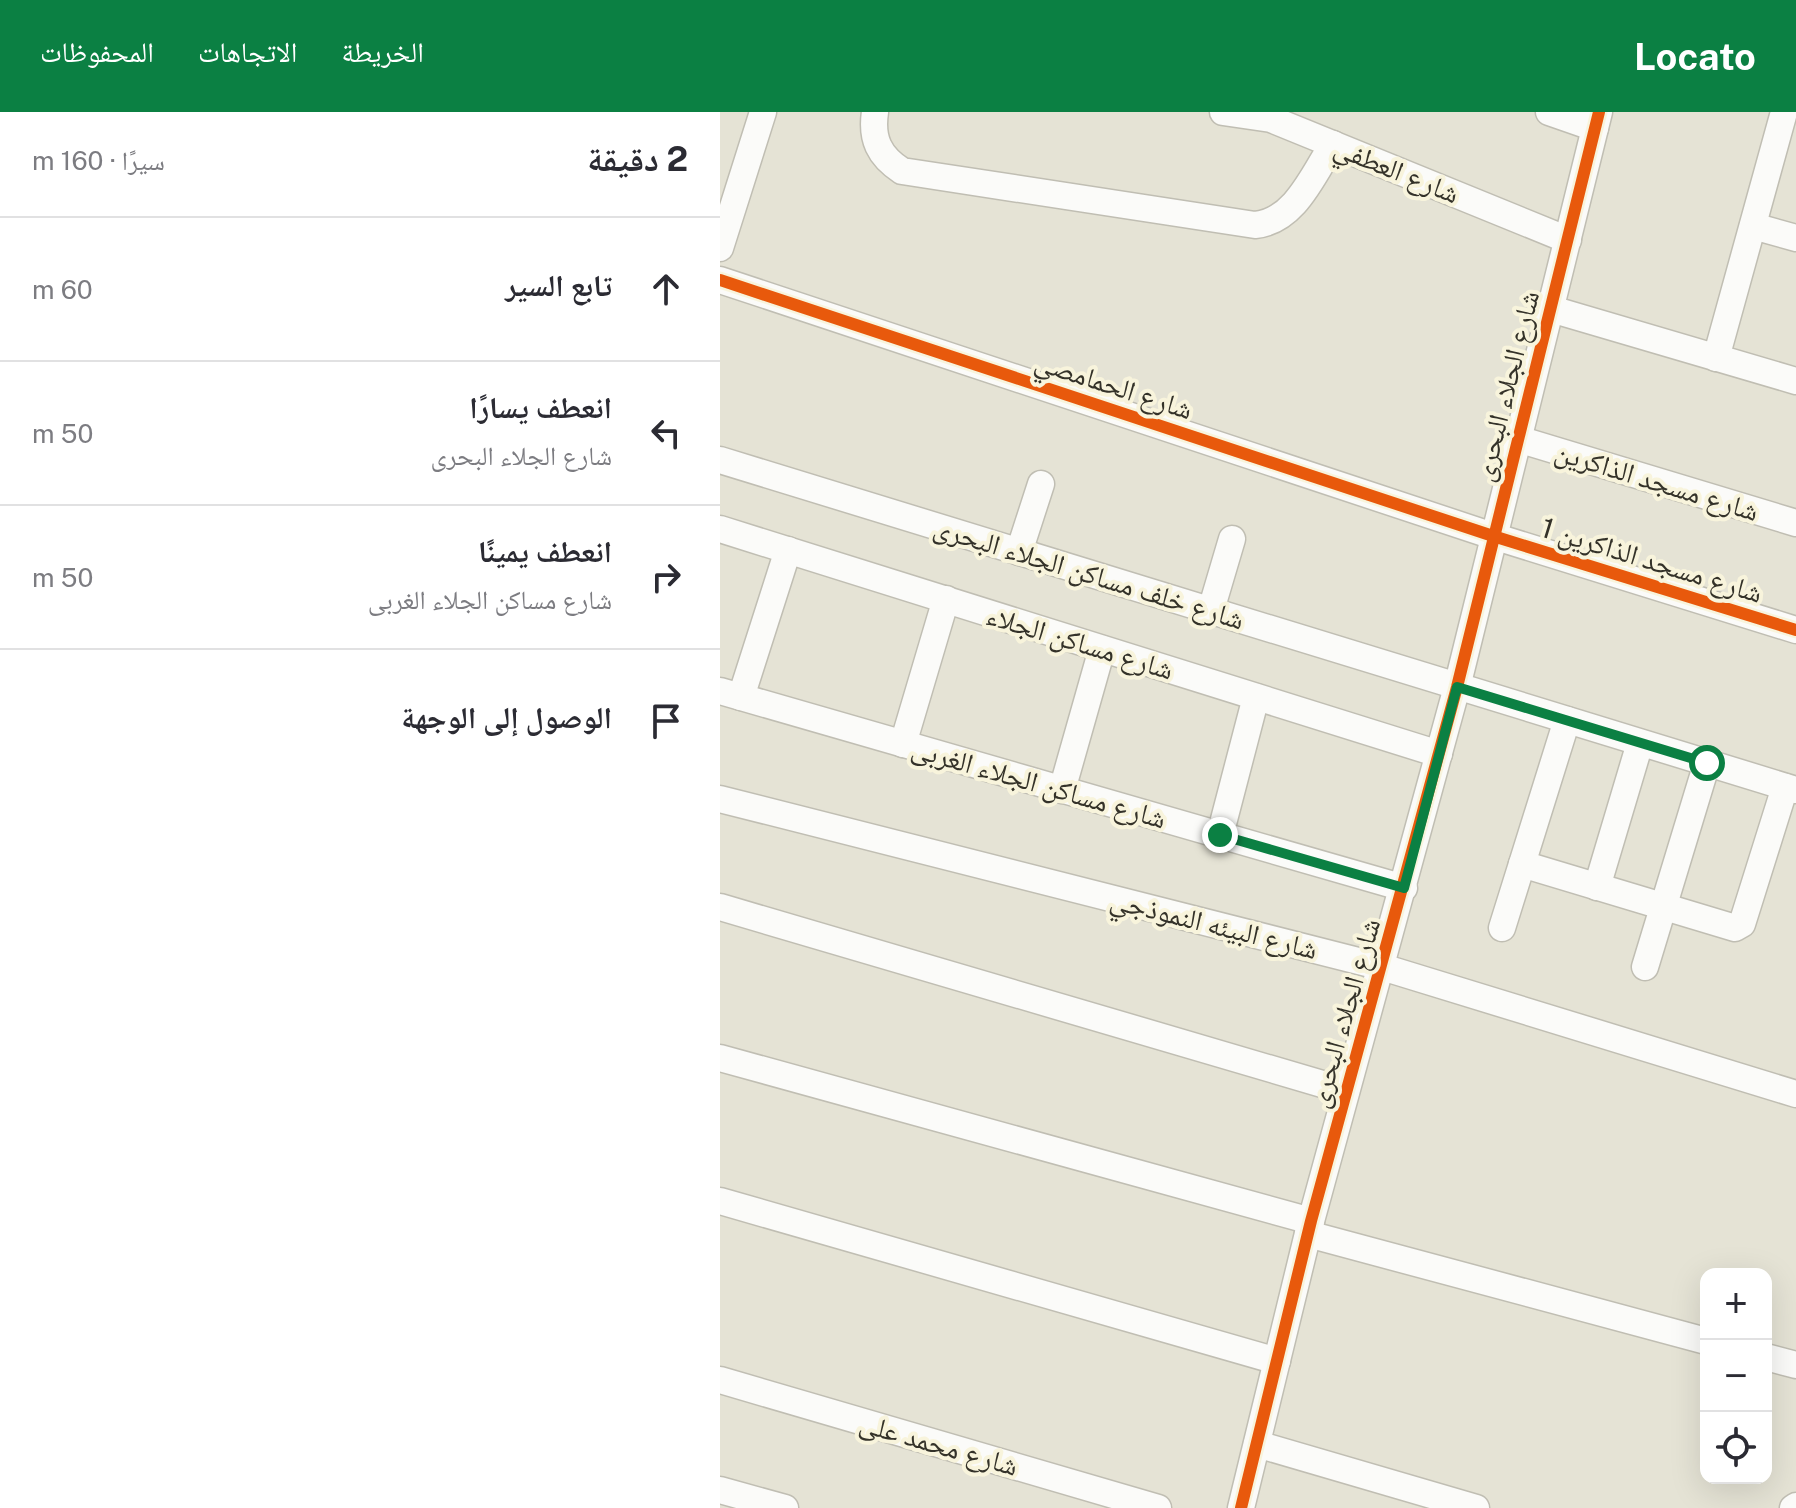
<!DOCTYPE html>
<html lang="ar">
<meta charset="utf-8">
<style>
:root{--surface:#fff;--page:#f7f7f7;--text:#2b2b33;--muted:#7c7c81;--line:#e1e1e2;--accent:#0b8043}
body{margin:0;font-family:"Public Sans","Noto Naskh Arabic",sans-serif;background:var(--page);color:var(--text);direction:rtl}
.controls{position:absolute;right:24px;bottom:24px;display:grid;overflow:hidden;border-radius:16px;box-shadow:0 8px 32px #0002}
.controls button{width:72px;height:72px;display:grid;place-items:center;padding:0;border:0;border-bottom:2px solid var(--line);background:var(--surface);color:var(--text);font:40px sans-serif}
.stop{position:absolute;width:24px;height:24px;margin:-18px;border:6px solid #0b8043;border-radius:50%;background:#fff}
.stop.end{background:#0b8043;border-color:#fff;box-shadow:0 2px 8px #0008}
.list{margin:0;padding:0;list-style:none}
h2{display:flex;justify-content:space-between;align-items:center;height:104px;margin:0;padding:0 32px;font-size:34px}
h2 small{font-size:26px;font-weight:400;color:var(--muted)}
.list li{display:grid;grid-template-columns:52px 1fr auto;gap:24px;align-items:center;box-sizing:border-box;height:144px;padding:0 32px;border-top:2px solid var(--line)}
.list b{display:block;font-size:30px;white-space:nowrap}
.list p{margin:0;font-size:26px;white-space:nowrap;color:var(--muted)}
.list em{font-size:26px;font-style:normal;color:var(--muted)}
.icon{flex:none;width:44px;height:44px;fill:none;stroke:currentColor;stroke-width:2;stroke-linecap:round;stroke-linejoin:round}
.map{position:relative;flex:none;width:1076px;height:1396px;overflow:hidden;direction:ltr}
header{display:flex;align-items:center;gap:48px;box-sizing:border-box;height:112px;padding:0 40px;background:var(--accent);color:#fff}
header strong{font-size:38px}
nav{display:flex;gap:44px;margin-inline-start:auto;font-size:28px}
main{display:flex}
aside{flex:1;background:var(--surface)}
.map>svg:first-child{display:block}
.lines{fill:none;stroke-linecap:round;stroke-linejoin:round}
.minor-casing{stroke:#c0beb3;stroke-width:29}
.minor{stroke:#fbfbf9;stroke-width:26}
.cycleway-casing{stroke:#f8f4dc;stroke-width:17}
.cycleway{stroke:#e8590c;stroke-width:12}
.route{stroke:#0b8043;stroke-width:10}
.labels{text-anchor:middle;stroke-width:8;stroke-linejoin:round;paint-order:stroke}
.street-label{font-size:28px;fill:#343229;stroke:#f8f4dc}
</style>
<header>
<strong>Locato</strong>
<nav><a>الخريطة</a><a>الاتجاهات</a><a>المحفوظات</a></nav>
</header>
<main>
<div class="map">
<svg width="1076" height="1396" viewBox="0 0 1076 1396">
<rect width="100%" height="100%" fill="#e5e3d5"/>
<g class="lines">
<g class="minor-casing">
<g id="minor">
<path d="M155,0C151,27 159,44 182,59L535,113C575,109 593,63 613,32"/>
<polyline points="503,0 551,7 848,128"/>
<polyline points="829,0 875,16"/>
<polyline points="1033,114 1076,126"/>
<polyline points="0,136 43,0"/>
<polyline points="0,168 773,424 1076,518"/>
<polyline points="831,197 1076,269"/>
<polyline points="996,246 1064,0"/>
<polyline points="798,327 1076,411"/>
<polyline points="0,348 1076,678"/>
<polyline points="0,417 719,642"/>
<polyline points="299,440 321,372"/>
<polyline points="491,498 512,427"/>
<polyline points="0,579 684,776"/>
<polyline points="21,585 68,438"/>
<polyline points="183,632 226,487"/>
<polyline points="342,678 382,537"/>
<polyline points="0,687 662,855 1076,982"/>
<polyline points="500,723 536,585"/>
<polyline points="802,752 1015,816 1022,812 1065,675"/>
<polyline points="877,775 920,631"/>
<polyline points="0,795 626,979"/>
<polyline points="782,816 847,608"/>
<polyline points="925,855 987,651"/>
<polyline points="0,946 591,1109"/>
<polyline points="0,1089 557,1249"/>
<polyline points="588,1122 986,1229"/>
<polyline points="1046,1245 1076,1253"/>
<polyline points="0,1268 438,1396"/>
<polyline points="537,1332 756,1396"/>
<polyline points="0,1378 65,1396"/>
<polyline points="521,1396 591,1109 737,575 879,0"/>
<polyline points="1073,1396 1076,1394"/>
</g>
</g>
<use href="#minor" class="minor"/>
<g class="cycleway-casing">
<g id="cycleway">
<polyline points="0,168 773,424 1076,518"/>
<polyline points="521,1396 591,1109 737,575 879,0"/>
</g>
</g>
<use href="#cycleway" class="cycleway"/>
</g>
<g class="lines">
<polyline class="route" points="500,723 684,776 737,575 987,651"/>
</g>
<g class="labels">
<g class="street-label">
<text transform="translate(677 58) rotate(22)" y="10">شارع العطفي</text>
<text transform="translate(394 273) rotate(18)" y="10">شارع الحمامصي</text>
<text transform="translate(786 274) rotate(-76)" y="10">شارع الجلاء البحرى</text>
<text transform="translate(937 369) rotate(17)" y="10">شارع مسجد الذاكرين</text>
<text transform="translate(932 448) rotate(17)" y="10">شارع مسجد الذاكرين 1</text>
<text transform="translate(369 461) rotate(17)" y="10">شارع خلف مساكن الجلاء البحرى</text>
<text transform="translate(360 530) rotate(17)" y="10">شارع مساكن الجلاء</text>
<text transform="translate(319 671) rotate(16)" y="10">شارع مساكن الجلاء الغربى</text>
<text transform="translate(494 812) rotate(14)" y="10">شارع البيئه النموذجي</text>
<text transform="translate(624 901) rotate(-74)" y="10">شارع الجلاء البحرى</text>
<text transform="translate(219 1332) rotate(16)" y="10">شارع محمد على</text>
</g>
</g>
</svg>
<div class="controls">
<button>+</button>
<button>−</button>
<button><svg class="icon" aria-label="locate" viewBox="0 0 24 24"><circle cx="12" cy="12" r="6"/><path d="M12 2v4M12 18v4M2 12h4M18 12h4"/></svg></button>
</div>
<div class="stop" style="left:987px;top:651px"></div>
<div class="stop end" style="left:500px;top:723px"></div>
</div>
<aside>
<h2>2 دقيقة<small>سيرًا · 160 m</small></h2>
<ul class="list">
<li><svg class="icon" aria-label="ahead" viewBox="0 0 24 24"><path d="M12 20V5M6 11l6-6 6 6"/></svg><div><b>تابع السير</b></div><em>60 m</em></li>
<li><svg class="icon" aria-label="left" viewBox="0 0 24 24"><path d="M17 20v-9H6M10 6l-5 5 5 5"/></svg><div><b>انعطف يسارًا</b><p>شارع الجلاء البحرى</p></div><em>50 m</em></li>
<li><svg class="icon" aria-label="right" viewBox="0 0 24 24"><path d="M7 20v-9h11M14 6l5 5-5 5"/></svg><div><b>انعطف يمينًا</b><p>شارع مساكن الجلاء الغربى</p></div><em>50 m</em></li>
<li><svg class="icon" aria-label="arrive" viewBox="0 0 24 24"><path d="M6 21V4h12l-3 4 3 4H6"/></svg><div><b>الوصول إلى الوجهة</b></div></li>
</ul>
</aside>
</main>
